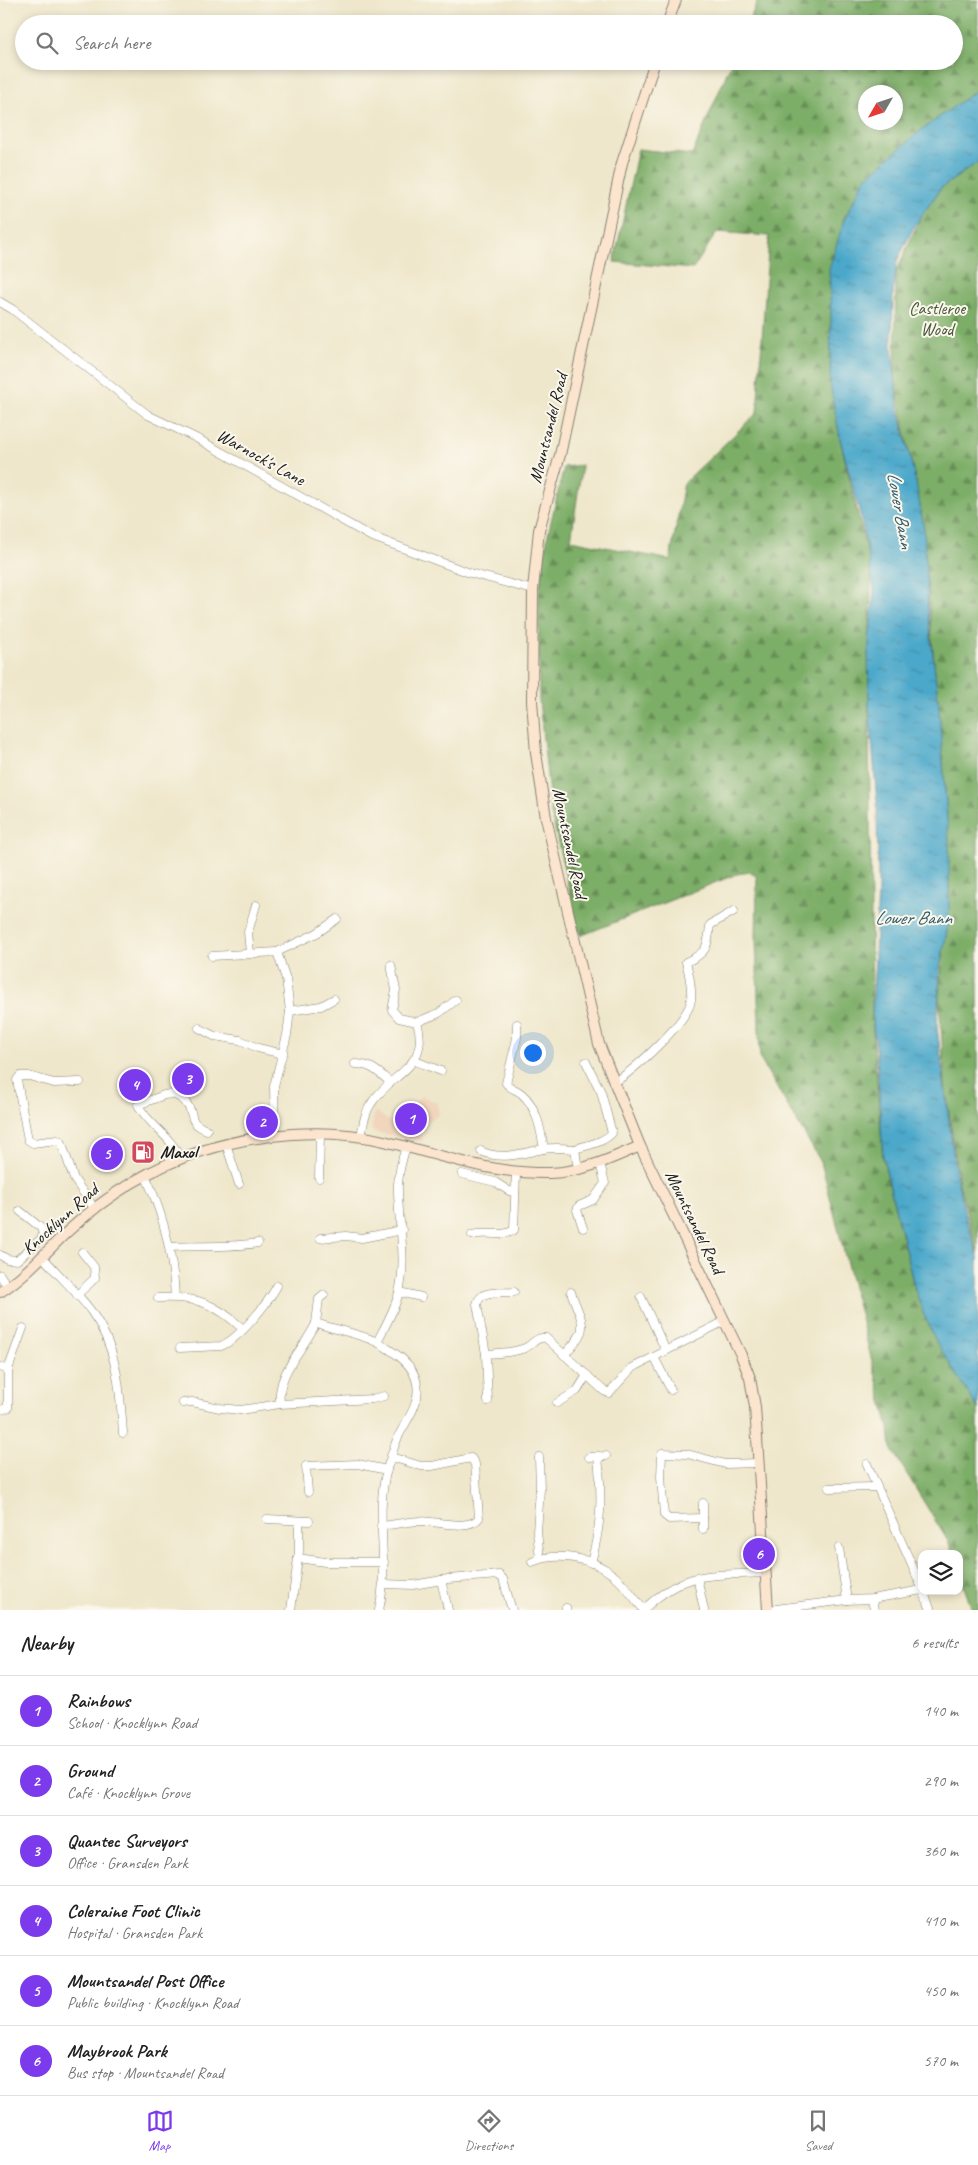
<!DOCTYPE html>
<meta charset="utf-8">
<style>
:root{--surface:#fff;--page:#f2f2f2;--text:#222;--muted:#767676;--line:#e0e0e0;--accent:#7c3aed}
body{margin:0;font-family:Caveat,sans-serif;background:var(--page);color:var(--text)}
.controls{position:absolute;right:15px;bottom:15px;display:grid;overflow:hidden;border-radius:10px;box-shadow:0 2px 8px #0003}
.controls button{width:45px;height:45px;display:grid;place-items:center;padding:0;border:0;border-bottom:1px solid var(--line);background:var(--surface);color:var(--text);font:25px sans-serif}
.compass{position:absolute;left:858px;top:85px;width:45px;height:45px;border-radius:50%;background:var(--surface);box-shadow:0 2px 8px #0003;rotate:231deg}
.you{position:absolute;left:532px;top:1052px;width:18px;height:18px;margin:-12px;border:4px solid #fff;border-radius:50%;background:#1a73e8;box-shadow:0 0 0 8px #1a73e833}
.badge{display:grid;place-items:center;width:32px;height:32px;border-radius:50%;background:var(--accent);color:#fff;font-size:16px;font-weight:700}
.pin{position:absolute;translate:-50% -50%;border:2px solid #fff;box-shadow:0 1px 5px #0006}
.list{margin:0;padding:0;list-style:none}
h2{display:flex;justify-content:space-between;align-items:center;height:65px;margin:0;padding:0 20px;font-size:21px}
h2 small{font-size:16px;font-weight:400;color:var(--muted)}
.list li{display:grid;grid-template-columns:32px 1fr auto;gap:15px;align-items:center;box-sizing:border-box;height:70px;padding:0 20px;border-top:1px solid var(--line)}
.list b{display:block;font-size:19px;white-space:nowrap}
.list p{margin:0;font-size:16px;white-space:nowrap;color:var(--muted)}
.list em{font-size:16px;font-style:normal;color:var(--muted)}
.icon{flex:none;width:28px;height:28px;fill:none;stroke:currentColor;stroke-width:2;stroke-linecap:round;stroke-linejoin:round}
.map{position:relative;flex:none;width:978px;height:1610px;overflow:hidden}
.search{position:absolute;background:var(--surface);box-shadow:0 2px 8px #0003;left:15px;right:15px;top:15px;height:55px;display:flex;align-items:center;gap:12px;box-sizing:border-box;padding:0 18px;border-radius:28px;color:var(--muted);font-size:19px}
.sheet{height:485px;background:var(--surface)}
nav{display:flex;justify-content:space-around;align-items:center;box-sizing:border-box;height:70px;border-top:1px solid var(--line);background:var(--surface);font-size:14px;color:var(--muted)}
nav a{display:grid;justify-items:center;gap:2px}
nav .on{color:var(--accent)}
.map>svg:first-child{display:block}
.built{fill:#f1d5bd}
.forest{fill:url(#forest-firs);stroke:#4c6542;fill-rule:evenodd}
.water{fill:url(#water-ripples);stroke:#346273}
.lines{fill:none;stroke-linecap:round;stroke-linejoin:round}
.street-casing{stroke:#868274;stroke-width:9}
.secondary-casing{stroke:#868274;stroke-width:12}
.street{stroke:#fff;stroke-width:8}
.secondary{stroke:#fce5cf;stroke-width:10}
.labels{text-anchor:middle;stroke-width:4;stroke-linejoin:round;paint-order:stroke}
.park-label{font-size:18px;fill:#49593c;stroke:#fbf7ec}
.street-label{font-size:18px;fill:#1c1c1c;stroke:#fbf7ec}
.poi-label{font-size:18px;font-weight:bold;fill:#1c1c1c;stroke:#fbf7ec;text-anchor:start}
.water-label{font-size:19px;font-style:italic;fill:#325b6a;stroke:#fbf7ec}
</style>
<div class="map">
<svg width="978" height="1610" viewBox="0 0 978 1610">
<defs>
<pattern id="forest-firs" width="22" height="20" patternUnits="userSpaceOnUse" patternTransform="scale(1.25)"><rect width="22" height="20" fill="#7dae68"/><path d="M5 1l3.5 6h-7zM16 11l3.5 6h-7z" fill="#668d55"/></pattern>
<pattern id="water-ripples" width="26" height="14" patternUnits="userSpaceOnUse" patternTransform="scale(1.25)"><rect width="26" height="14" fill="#4ca8ca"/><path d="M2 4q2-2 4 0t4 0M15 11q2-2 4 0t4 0" fill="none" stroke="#3e88a3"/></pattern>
</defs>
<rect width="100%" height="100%" fill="#fbf7ec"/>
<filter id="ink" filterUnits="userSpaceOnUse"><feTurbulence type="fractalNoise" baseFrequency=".02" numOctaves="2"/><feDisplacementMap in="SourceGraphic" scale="10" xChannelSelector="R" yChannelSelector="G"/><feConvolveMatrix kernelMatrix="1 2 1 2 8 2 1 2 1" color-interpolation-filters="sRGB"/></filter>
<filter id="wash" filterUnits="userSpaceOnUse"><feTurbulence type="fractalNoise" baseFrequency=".0096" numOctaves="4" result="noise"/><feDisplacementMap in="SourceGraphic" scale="20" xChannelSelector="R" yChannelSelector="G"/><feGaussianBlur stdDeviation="1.12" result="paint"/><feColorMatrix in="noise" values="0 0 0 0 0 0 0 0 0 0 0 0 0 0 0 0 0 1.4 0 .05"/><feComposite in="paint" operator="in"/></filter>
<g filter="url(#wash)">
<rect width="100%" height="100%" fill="#efe7cb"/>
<polygon class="built" points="422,1096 437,1103 439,1114 417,1128 424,1142 371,1131 375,1111 390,1122"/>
<g class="forest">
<path d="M758,0H978V90L865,178L847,214L840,439L871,569L869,706L872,1019L883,1158L915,1290L924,1315L978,1409V1610H972L959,1572V1554H953L949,1543L891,1448L889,1428L821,1162L760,1059L756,939L757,877L750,872L737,874L580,936L551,813L539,700V592L548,534L564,467L582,465L571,540L670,560L684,483L757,413L769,236L717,232L693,269L614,262L638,149L692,155L732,61H954V24H748ZM866,92H896V122H866Z"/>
<polygon points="978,162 978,1254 959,1184 945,1085 939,997 949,893 946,801 921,512 895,381 896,272 921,216 941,188"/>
</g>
<polygon class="water" points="978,89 978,162 941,188 915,225 897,261 893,293 892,347 898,406 916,482 924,529 928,611 939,707 949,843 949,921 940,968 937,1027 956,1174 965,1214 978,1256 978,1409 937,1343 924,1315 915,1290 883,1158 876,1044 872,1020 878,889 877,803 869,706 868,653 874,590 861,517 840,439 830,382 831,317 829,269 844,220 865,178 924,128"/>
</g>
<g filter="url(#ink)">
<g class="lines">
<g class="street-casing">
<g id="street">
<polyline points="0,302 12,309 148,415 198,439 370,536 470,573 533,590"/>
<polyline points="250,954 248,932 256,905"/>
<polyline points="212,956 277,952"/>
<polyline points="391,965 396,990 392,1010 399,1018 417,1022"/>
<polyline points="290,1011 321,1006 334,999"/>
<path d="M517,1024V1038L506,1083C510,1089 517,1089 522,1094C537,1107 541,1131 544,1149"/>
<polyline points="199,1028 214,1036 240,1040 258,1048 283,1054"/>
<polyline points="415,1061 441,1071"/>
<path d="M355,1064C371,1064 378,1072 390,1082"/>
<polyline points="80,1082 54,1083 29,1076 20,1076 17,1080 28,1140 33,1143 57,1140 61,1141 74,1179 94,1208"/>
<path d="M613,1083C632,1072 689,1021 691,1000C692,988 689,973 686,962C707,953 708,947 710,925L734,911"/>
<polyline points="275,1135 274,1086 287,1035 290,1011 286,979 277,952 317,933 337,919"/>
<path d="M361,1137C363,1126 364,1114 371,1104C391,1072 431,1068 417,1022L439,1013L456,1000"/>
<polyline points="226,1144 239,1184"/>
<path d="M481,1151C501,1161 523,1153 543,1149C554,1147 564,1148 575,1149"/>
<path d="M180,1159C173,1137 149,1126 138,1105L164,1095L173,1094C177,1096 183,1099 186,1103C197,1116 185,1121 207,1130"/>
<path d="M578,1169L575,1149C587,1145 603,1143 612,1133L601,1092L586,1062"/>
<polyline points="462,1174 495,1182 509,1191 515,1192"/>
<path d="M145,1175C163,1213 173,1255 175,1297"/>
<polyline points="319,1178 320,1134"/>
<polyline points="583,1228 577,1210 579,1206 593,1200 605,1183 600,1163"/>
<path d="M472,1235C485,1231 503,1238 514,1230L516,1172"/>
<polyline points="320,1238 346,1236 362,1238 402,1230"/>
<path d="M169,1247C200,1245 228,1248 258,1243"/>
<polyline points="0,1255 7,1259 17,1260 41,1239 43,1234 41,1228 20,1211"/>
<path d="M42,1256C58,1275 77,1292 91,1311C118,1348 120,1390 123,1433"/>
<polyline points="0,1275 8,1287"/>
<polyline points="399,1292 421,1297"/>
<polyline points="77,1295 95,1278 94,1267 82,1252"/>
<polyline points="641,1297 666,1351"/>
<path d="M158,1298C196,1296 215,1303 243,1329"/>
<polyline points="316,1323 319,1299 324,1295"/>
<path d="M180,1348L221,1346C239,1339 268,1303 277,1286"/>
<path d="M486,1354C498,1353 511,1353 522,1349C532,1347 535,1336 546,1338L604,1391L609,1393L632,1368L725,1321"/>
<path d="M564,1355C591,1327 583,1326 571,1292"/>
<polyline points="654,1357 671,1390"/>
<polyline points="0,1367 8,1370 8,1408 0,1410"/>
<polyline points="8,1370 23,1328"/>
<path d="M488,1401L486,1354L477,1304C480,1289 501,1293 514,1292"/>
<polyline points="183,1403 192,1402 220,1408 240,1410 280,1404 372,1399 384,1396"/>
<polyline points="557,1403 577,1391 587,1375"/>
<path d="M280,1404C276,1372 304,1350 316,1323C336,1330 357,1333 377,1342"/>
<polyline points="539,1457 540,1489 537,1532 540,1559"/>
<polyline points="589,1457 606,1456"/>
<polyline points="867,1464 922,1588"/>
<polyline points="829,1488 876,1487"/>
<polyline points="308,1492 306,1466 358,1464 387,1470"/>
<polyline points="703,1518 669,1519 664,1515 661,1477 662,1453 687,1454 725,1464 759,1463"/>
<polyline points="267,1519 309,1521"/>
<path d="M381,1526C394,1525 408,1521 421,1521C435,1521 469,1531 479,1518L475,1464L471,1458L432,1466H421L391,1457"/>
<polyline points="703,1529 703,1503"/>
<polyline points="839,1548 847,1600"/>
<polyline points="298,1558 325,1562 384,1562"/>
<path d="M532,1562C557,1552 592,1557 613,1575C625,1584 634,1598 644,1610"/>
<path d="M591,1563C602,1522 602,1498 598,1456"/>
<polyline points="697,1577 704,1610"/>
<polyline points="441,1580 448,1610"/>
<polyline points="383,1584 413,1585 448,1579 499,1575 503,1579 512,1610"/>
<polyline points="923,1591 931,1610"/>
<polyline points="872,1599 874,1610"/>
<polyline points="291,1610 299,1551 299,1521"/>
<path d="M379,1610C390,1563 374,1516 387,1469C390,1459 394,1447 398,1437C406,1421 421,1403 417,1384C414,1363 394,1352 377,1342C385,1326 395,1310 399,1292C408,1256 397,1221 398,1184C399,1171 402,1159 406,1147"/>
<polyline points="566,1610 566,1608"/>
<path d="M643,1610C686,1569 710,1576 765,1573"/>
<polyline points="768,1610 847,1600 872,1599 922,1590"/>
</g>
</g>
<g class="secondary-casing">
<g id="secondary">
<polyline points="667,24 676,0"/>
<polyline points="655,61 622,163 560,455 539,530 533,590 532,701 536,753 546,818 599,1044 640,1146 741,1355 750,1378 755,1407 768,1610"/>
<path d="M0,1292C25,1276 45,1253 67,1232C106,1196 151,1167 202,1151C259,1133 325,1127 384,1141C441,1155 490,1174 550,1173C582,1172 611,1159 640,1146"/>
</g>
</g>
<use href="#street" class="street"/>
<use href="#secondary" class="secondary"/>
</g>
</g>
<defs>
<g id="fuel-square" transform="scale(1.25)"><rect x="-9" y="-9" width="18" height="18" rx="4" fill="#d1495b" stroke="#fbf7ec"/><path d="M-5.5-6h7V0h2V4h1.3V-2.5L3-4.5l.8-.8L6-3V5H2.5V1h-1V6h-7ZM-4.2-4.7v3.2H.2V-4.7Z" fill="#fff"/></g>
</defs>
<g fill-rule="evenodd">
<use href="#fuel-square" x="143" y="1152"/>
</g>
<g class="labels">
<g class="park-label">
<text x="937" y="314">Castleroe<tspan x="937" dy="21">Wood</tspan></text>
</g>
<g class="street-label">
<text transform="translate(548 428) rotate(-76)" y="6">Mountsandel Road</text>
<text transform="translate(261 457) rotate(29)" y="6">Warnock's Lane</text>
<text transform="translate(570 843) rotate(78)" y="6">Mountsandel Road</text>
<text transform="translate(60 1219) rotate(-42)" y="6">Knocklynn Road</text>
<text transform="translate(695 1222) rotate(64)" y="6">Mountsandel Road</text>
</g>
<g class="poi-label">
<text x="160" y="1158">Maxol</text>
</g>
<g class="water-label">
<text transform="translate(901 510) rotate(80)" y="7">Lower Bann</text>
<text x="913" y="924">Lower Bann</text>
</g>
</g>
</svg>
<div class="controls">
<button><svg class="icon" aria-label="layers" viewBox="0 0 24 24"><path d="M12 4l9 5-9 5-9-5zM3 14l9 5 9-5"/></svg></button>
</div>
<svg class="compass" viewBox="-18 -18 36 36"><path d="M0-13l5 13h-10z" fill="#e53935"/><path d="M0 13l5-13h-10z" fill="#767676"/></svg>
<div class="you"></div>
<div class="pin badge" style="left:411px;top:1119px">1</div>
<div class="pin badge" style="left:262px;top:1122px">2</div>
<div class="pin badge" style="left:188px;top:1079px">3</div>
<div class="pin badge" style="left:135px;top:1085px">4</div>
<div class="pin badge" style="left:107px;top:1154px">5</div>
<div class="pin badge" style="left:759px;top:1554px">6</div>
<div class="search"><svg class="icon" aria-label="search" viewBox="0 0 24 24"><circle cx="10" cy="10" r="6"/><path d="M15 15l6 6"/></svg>Search here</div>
</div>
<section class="sheet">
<h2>Nearby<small>6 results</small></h2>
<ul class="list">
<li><span class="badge">1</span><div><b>Rainbows</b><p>School · Knocklynn Road</p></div><em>140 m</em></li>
<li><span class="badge">2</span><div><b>Ground</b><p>Café · Knocklynn Grove</p></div><em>290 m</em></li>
<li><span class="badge">3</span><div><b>Quantec Surveyors</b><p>Office · Gransden Park</p></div><em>360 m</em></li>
<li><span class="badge">4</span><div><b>Coleraine Foot Clinic</b><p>Hospital · Gransden Park</p></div><em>410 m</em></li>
<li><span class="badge">5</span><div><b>Mountsandel Post Office</b><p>Public building · Knocklynn Road</p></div><em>450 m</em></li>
<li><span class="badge">6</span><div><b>Maybrook Park</b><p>Bus stop · Mountsandel Road</p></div><em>570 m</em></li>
</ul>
</section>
<nav>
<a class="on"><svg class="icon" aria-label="map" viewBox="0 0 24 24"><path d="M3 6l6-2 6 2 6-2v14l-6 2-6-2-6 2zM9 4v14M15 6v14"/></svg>Map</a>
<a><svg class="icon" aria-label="directions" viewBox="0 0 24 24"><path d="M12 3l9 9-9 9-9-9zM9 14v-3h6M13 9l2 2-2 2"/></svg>Directions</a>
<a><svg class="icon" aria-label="saved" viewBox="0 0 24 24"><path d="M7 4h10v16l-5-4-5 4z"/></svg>Saved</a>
</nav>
